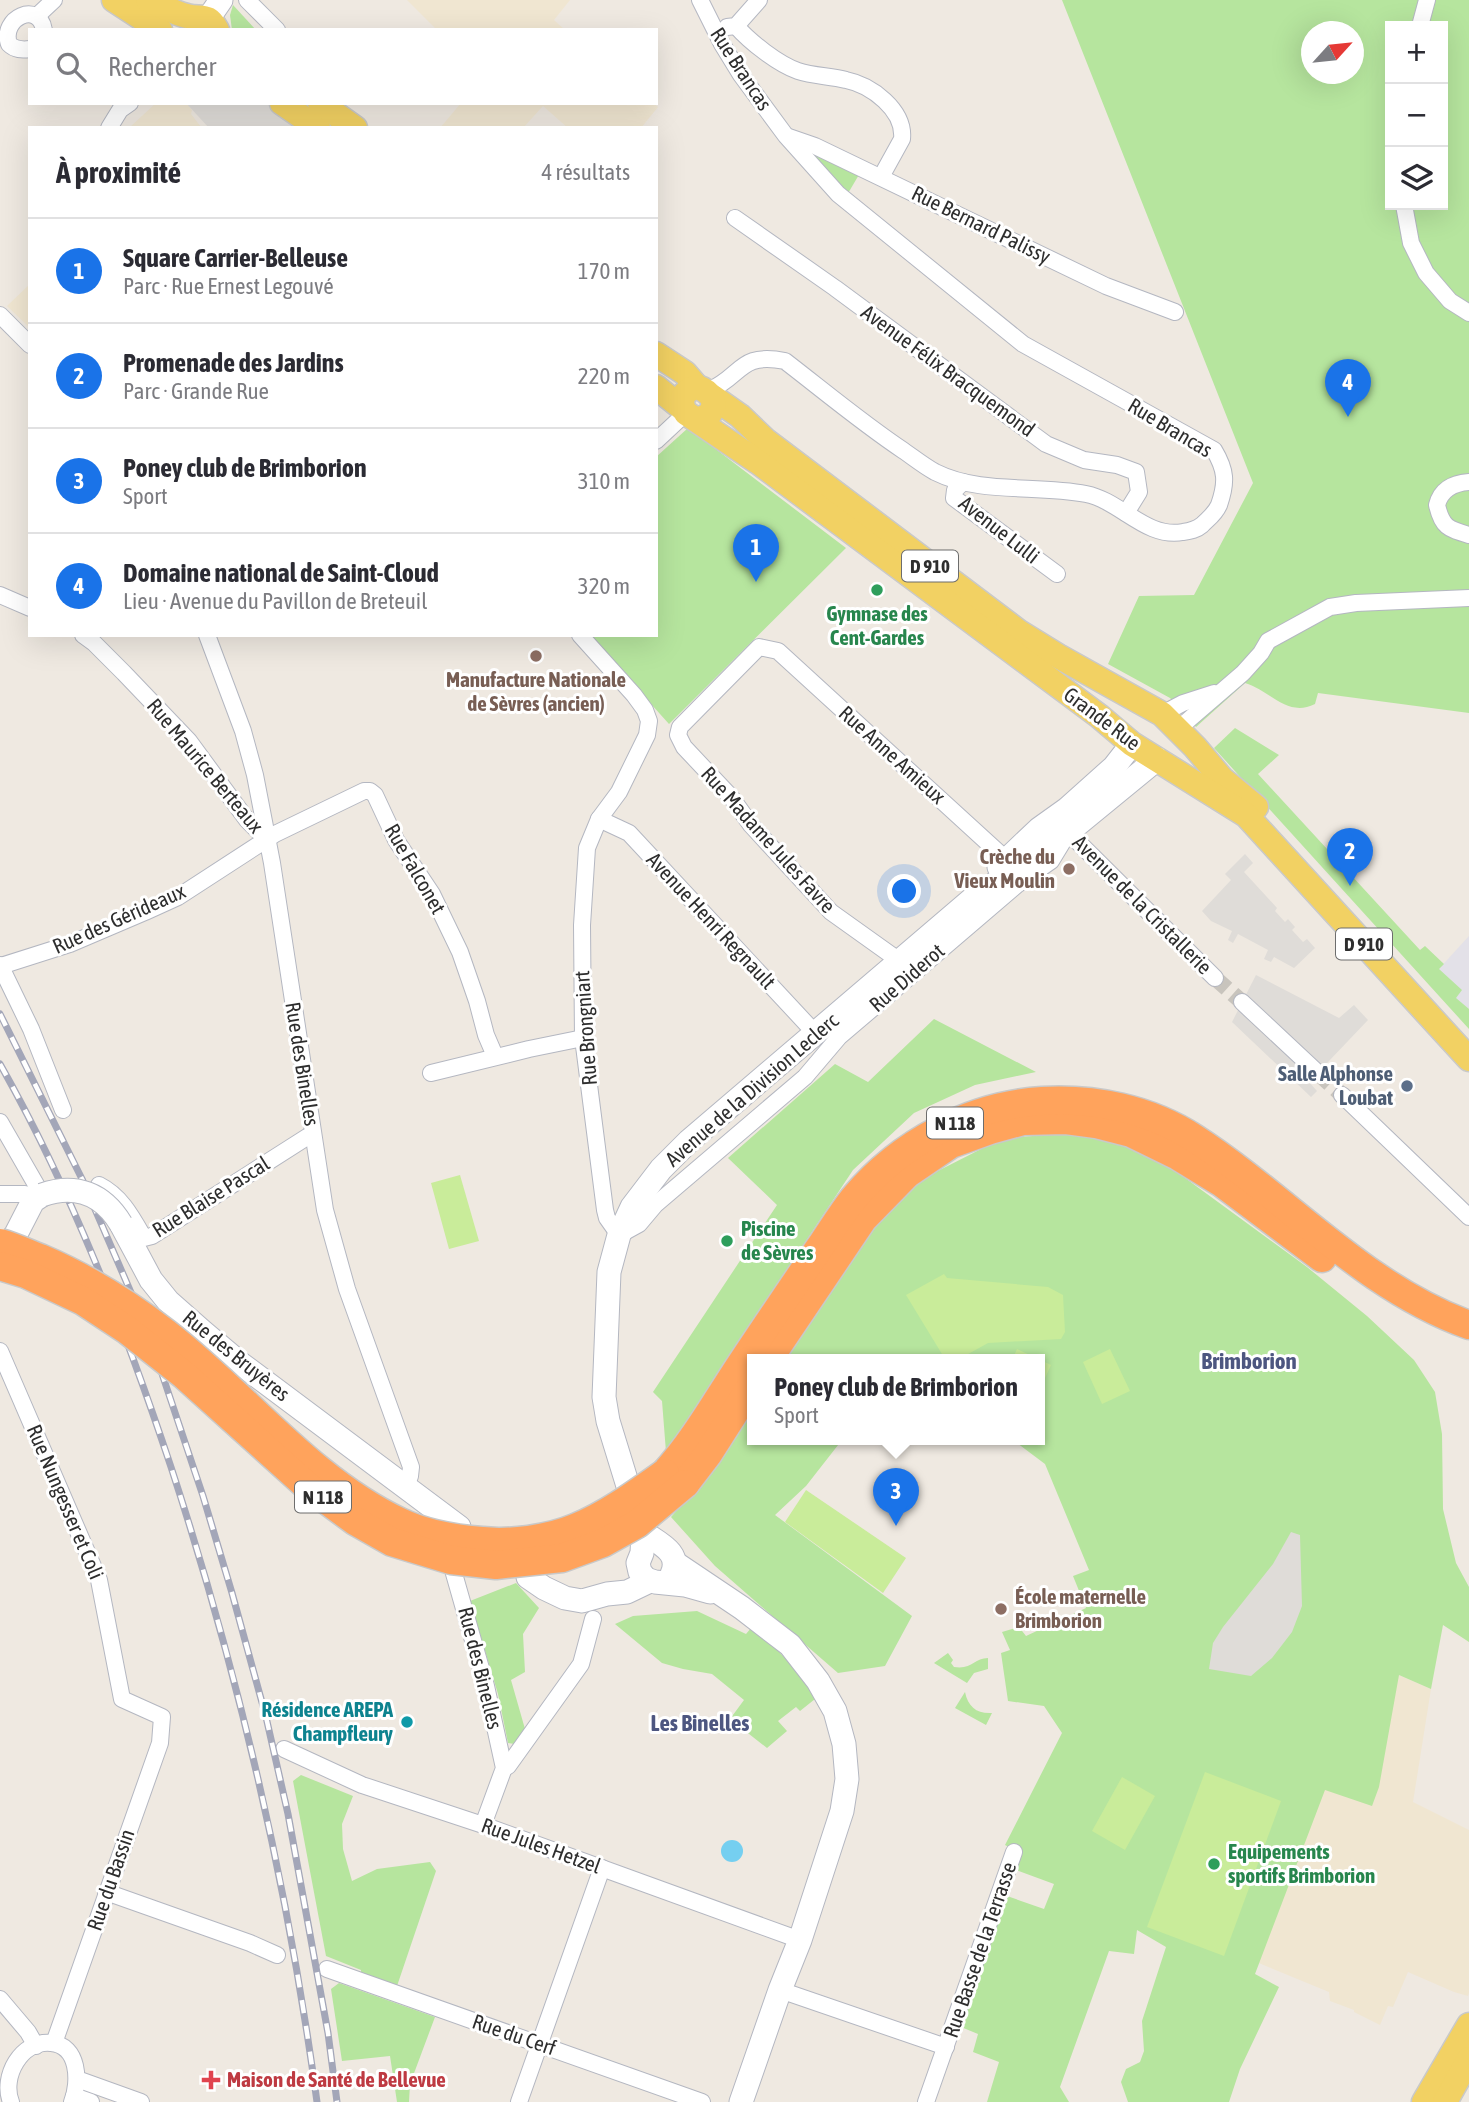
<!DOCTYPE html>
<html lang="fr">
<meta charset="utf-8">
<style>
:root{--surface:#fff;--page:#f2f2f3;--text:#2b2b33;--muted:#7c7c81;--line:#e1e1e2;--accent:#1a73e8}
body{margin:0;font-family:"Asap Condensed",sans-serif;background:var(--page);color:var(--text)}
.controls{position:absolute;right:21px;top:21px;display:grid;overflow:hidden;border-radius:0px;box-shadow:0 7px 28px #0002}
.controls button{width:63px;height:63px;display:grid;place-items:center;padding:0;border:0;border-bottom:2px solid var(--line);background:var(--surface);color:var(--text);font:35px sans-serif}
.compass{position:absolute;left:1301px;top:21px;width:63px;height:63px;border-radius:50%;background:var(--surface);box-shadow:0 7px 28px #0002;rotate:63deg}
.you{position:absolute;left:905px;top:892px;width:24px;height:24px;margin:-18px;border:5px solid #fff;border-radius:50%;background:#1a73e8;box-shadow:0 0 0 10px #1a73e833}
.badge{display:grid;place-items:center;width:46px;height:46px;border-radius:50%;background:var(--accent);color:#fff;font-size:23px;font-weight:700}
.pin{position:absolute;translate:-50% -58px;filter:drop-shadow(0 2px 4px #0008)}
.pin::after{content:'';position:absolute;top:37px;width:24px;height:21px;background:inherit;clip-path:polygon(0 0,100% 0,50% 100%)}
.popup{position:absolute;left:747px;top:1354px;width:298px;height:91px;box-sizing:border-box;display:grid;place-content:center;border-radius:0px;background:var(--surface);filter:drop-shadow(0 2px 5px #0005);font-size:23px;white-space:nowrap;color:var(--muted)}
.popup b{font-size:26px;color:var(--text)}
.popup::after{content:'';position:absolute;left:50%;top:100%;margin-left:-14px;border:14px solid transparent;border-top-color:var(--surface)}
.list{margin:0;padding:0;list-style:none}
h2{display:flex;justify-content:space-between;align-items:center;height:91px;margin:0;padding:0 28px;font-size:30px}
h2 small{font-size:23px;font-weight:400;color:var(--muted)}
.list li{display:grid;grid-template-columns:46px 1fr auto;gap:21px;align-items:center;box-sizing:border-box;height:105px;padding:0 28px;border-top:2px solid var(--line)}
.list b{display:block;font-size:26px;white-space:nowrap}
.list p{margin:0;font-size:23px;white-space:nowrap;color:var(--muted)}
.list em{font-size:23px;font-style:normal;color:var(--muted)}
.icon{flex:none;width:38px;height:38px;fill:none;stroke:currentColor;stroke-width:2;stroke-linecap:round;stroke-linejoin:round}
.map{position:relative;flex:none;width:1469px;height:2102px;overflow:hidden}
.search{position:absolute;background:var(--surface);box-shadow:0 7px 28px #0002;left:28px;top:28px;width:630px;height:77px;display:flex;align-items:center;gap:18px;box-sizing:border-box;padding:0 24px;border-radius:0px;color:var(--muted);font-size:26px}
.panel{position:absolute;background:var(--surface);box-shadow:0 7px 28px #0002;left:28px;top:126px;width:630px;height:511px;border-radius:0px}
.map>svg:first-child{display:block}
.industrial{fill:#e3e1e8}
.education{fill:#f0e6d1}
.green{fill:#b6e59e;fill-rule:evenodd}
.pitch{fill:#c9ec9a}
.plaza{fill:#dfdcd8}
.water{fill:#75cff0}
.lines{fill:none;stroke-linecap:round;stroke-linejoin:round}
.street-tunnel{stroke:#c8c4bd;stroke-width:16;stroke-dasharray:16 8;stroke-linecap:butt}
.street-casing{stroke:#b4b7c1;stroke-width:18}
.secondary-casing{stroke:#b4b7c1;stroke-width:25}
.primary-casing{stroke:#c9c9c9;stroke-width:27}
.highway-casing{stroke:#c9c9c9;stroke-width:31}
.street{stroke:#fff;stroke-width:16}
.secondary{stroke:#fff;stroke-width:23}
.primary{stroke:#f2d163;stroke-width:24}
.highway{stroke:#ffa35c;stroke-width:28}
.rail-casing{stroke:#a3a6b8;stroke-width:7}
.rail{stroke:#fff;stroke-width:4.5;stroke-dasharray:13;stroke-linecap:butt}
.secondary-bridge-casing{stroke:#b4b7c1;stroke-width:25;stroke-linecap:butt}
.highway-bridge-casing{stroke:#c9c9c9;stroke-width:31;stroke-linecap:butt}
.secondary-bridge{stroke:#fff;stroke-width:23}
.highway-bridge{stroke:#ffa35c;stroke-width:28}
.leisure-dot{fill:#2e9e5b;stroke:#fff;stroke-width:2.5}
.education-dot{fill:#8d6e63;stroke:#fff;stroke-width:2.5}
.service-dot{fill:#5c6f8a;stroke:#fff;stroke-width:2.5}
.culture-dot{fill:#0f9aa8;stroke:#fff;stroke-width:2.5}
.health-dot{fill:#e0444e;stroke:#fff;stroke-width:2.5}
.labels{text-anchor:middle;stroke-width:6;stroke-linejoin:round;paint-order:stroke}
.shield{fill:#fff;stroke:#6d6d6d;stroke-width:2}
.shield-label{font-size:19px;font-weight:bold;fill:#2e2e2e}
.street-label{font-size:21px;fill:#2e2e2e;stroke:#fff}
.leisure-label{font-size:21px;font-weight:bold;fill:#27864d;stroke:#fff;text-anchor:start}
.education-label{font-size:21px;font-weight:bold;fill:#785e54;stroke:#fff}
.service-label{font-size:21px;font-weight:bold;fill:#4e5e75;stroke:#fff;text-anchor:end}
.culture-label{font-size:21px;font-weight:bold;fill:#0d838f;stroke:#fff;text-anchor:end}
.health-label{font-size:21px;font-weight:bold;fill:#be3a42;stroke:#fff;text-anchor:start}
.neighbourhood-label{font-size:23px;font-weight:bold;fill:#4d5680;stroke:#fff}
</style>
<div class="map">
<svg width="1469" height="2102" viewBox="0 0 1469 2102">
<rect width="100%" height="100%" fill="#efe9e1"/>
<polygon class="industrial" points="1469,936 1469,1028 1427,982"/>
<g class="education">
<polygon points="407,0 570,0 554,20 565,30 437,30"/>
<polygon points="156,103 186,103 192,110 191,114 201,127 208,128 129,128"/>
<polygon points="461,103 653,103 658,107 641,128 568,128 543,106 523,128 440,128"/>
<polygon points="30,284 30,328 7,306"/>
<polygon points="1399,1675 1431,1689 1413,1802 1469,1830 1469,1993 1468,1996 1454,1992 1408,1972 1393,2007 1388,2006 1380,2025 1354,2012 1354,2010 1330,2001 1329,1992 1237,1954 1310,1755"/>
</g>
<g class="green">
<path d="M1062,0H1469V713L1318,693L1315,704C1287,718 1271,691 1245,683L1196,727L1170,698L1108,664L1139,596L1194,595L1253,483ZM1390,26H1443V205H1390ZM1312,32H1354V74H1312Z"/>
<polygon points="233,5 256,30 232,30 230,15"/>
<polygon points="805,149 860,173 847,195"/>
<polygon points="688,428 846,548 669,724 589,635 656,635 656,457"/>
<polygon points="1235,728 1279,755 1258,774 1420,950 1425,946 1444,964 1439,969 1462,990 1456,998 1469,1009 1469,1029 1214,748"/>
<polygon points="934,1019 1036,1072 975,1085 914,1113 853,1170 666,1452 662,1401 653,1392 777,1205 728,1158 835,1064 868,1082"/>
<path d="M1061,1134C1098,1137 1121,1142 1155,1156L1307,1267L1367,1316L1414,1360L1435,1392L1442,1434L1443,1509L1456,1563L1469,1587V1642L1443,1625L1431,1689L1399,1675L1379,1787L1372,1806L1325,1790L1255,1974L1279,1987L1240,2069L1229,2102H1128L1121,2082L1126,2069L1140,2062L1144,2051L1142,2021L1166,1947L1137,1930L1134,1954L1109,1951L1060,2087L1069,2102H987L999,2062L973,2052L978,2034L961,2027L1007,1896L1044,1909L1054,1884L1008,1867L1015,1850L1005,1845L1062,1733L1044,1706L1008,1701L1001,1653L1010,1650L1002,1632L1019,1627L1026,1636L1086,1608L1073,1576L1089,1570L1045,1464L1013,1440H1040V1360H785L872,1231L904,1194L928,1176L987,1146L1019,1137Z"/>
<polygon points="752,1409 752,1440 842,1440 806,1486 775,1515 912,1616 885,1666 838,1673 715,1566 671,1517 706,1478"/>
<polygon points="516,1583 539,1608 523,1634 525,1672 511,1680 527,1736 521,1745 508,1743 498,1694 470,1601"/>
<path d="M697,1611L746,1634L751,1628C779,1651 798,1667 815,1699L800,1711L796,1707L778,1721L787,1731L767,1748L730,1719L744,1700L712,1674L683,1669L662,1663L615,1624L633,1616Z"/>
<path d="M948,1653L953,1660L951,1663L954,1667C972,1670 974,1658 988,1658V1669L974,1673L967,1683L934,1663Z"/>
<path d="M965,1692C968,1707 977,1714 992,1713L986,1725L955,1708Z"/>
<polygon points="301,1775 353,1796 342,1824 343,1849 352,1881 377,1869 430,1862 436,1871 397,1986 361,1974 361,1970 326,1956 293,1781"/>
<polygon points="339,1983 435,2017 410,2084 409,2102 397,2102 390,2056 342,2061 331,1989"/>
</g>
<g class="pitch">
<polygon points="460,1175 479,1241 449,1249 431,1183"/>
<polygon points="944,1274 947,1278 1048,1287 1063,1295 1065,1332 1061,1339 988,1343 961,1358 945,1359 906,1295"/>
<polygon points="1017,1349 1051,1365 1040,1389 1040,1360 1012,1360"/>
<polygon points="1110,1349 1130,1391 1102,1404 1083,1362"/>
<polygon points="806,1490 906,1558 883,1593 785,1522"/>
<polygon points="1205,1772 1281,1801 1224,1956 1147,1927"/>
<polygon points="1122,1777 1155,1796 1125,1850 1092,1831"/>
</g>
<g class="plaza">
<polygon points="186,103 268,103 304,128 209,128"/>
<polygon points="1245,854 1253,863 1244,872 1277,908 1275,911 1285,922 1288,919 1295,927 1292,930 1303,942 1307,939 1315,948 1294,968 1274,957 1271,962 1264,959 1268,950 1238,934 1233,943 1228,940 1232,931 1211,921 1202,911 1231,880 1225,874"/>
<polygon points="1256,975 1339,1018 1354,1005 1368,1020 1309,1082 1317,1091 1311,1097 1232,1022"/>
<polygon points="1291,1532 1300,1535 1302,1606 1292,1632 1272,1658 1251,1676 1209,1669 1213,1643 1223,1627 1273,1564"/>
</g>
<circle class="water" cx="732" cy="1851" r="11"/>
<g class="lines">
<g class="street-tunnel">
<polyline points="1215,978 1242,1002"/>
<polyline points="1318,1073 1342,1095"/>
</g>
<g class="street-casing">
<g id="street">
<polyline points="247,0 277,30"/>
<path d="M700,0L722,44L741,75L786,136L838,194L1023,344L1214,450C1226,470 1227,482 1219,505C1215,514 1209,518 1202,525C1196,530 1191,531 1183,532C1146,539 1121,501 1086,494C1036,484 981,495 935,472C924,466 914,458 904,451C862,423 824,391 785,361C738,352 743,376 708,391"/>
<polyline points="38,15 54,0"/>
<path d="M736,26C750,42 778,64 798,71C813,76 831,76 846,80C871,85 905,110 902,139L881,177"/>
<polyline points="1420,26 1427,0"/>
<polyline points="727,27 736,26 759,0"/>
<path d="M30,49C22,50 15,50 9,44C0,18 39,0 44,30"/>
<polyline points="109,128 120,110 130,103"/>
<polyline points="789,137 815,146 1106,286 1175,312"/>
<polyline points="1404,205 1411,243 1426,273 1450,301 1469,313"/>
<polyline points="735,218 835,288 1046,444 1084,460 1117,465 1136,472 1139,492 1126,513"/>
<polyline points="0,315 30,345"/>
<polyline points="656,441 686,413"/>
<polyline points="963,482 955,490 954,498 1057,574"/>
<path d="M1469,482C1454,483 1441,489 1437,505C1442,527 1448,529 1469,535"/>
<polyline points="0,595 30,608"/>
<polyline points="83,635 94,643 124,673 189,741 247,820 267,840"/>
<polyline points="207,635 243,731 255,775 272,863 325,1210 347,1289 411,1467 410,1476 406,1487"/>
<polyline points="580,635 634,695 645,710 649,721 647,735 619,792 599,819 587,848 582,925 583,1038 605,1210 607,1218 619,1235 639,1224 655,1205 805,1077 839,1037 976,920 1018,884 1051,861 1065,838"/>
<polyline points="1162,714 1183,703 1214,693"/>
<polyline points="1178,729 1243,673 1261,653 1268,641 1330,607 1356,603 1469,598"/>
<polyline points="599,819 629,833 816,1034"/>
<polyline points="1068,832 1215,978"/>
<polyline points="901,962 831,912 751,825 731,797 684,747 678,735 680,727 759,647 778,651 999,853 1008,858"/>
<polyline points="0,965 31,1029 63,1110"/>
<polyline points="1,966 70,944 145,912 178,897 275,834 364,791 370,791 375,795 396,840 432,894 460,952 477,1001 486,1035 495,1056"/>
<polyline points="1242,1002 1318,1073"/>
<polyline points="431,1073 529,1049 583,1038"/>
<polyline points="1342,1095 1469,1217"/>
<polyline points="0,1122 42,1195"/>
<polyline points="0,1194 25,1194 33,1201"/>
<path d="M93,1196L99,1185C121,1196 132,1217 144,1238L152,1236L307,1137L313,1136"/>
<polyline points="0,1351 99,1580 122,1699 162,1717 160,1743 54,2043"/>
<polyline points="449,1556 486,1686 504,1768 483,1825"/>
<polyline points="284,1749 362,1785 483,1825 800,1940"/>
<polyline points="504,1768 508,1766 581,1664 593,1619"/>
<polyline points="106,1892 250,1943 277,1955"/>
<polyline points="327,1969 702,2102"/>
<polyline points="780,1990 946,2047"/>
<polyline points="0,1999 28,2032 36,2046"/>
<polyline points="77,2079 141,2102"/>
<polyline points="74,2096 91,2102"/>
<path d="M11,2102C1,2077 21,2040 51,2043C79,2045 80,2082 72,2102"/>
<polyline points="519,2102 602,1868"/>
<polyline points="926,2102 1014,1852"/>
</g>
</g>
<g class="secondary-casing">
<g id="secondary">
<polyline points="208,19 221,0"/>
<polyline points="999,867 1039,829 1067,809 1114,767 1132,744"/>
<polyline points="121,1224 151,1280 168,1301 202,1331 241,1364 459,1527"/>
<polyline points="16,1234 33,1201 42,1195"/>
<polyline points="628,1486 608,1421 604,1397 609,1272 619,1235 632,1207 661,1169 689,1141 970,901 1068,832 1157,759"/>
<polyline points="643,1532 642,1553 638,1563 640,1572 646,1579 655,1582 685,1585 710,1592"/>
<path d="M643,1532C658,1543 682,1552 672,1574"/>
<polyline points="675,1563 742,1608 790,1645 818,1681 835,1711 844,1744 847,1779 842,1811 800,1940 780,1990 741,2102"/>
<polyline points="528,1577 544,1588 565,1598 582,1601 607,1594 627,1592 650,1581"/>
</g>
</g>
<g class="primary-casing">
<g id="primary">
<polyline points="114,0 160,30"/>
<path d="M148,0C160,5 174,13 187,16C202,20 207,12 217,30"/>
<polyline points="282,103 318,128"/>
<polyline points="320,103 355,128"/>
<polyline points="656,354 685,373 697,387"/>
<polyline points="656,387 682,408"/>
<polyline points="713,397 740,416 765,440 1019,632 1058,656 1162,714 1195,747 1222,779 1256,807"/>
<path d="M698,420L709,415C719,402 710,391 697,387C683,390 678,401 686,413L758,462L1099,716L1132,744L1246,815L1469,1059"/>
<polyline points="1424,2102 1469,2025"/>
<polyline points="1445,2102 1469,2059"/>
</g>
</g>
<g class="highway-casing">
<g id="highway">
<polyline points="768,1360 863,1219 907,1174 951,1144 990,1130 1023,1121 1066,1120 1096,1124 1131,1133 1178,1156 1222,1183 1322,1258"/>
<path d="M665,1473C692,1443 713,1407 735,1373C762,1332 790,1291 818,1250C830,1233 841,1214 854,1198C900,1143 971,1105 1042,1101C1095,1098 1149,1109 1194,1138C1287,1198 1363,1287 1469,1325"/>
<polyline points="685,1484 708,1454 752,1385"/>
</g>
</g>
<use href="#street" class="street"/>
<use href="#secondary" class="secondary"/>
<use href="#primary" class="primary"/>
<use href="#highway" class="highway"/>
<g class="rail-casing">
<g id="rail">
<polyline points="0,1014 82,1179 148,1332 203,1496 232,1593 266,1717 288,1814 328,2033 337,2102"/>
<path d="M0,1064C72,1192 125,1329 171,1467C239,1675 288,1886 317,2102"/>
</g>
</g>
<use href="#rail" class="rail"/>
<g class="secondary-bridge-casing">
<path id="secondary-bridge" d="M42,1195C76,1183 103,1194 121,1224"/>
</g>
<g class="highway-bridge-casing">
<g id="highway-bridge">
<path d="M0,1243C14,1247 27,1253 40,1258C85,1277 127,1303 166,1333C245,1394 309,1479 400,1522C425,1534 455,1539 482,1541C509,1544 549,1539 575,1528C607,1515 637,1493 665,1473"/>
<polyline points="0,1266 26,1274 83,1301 127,1330 184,1375 306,1485 355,1521 392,1542 451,1560 496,1565 562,1558 603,1543 637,1524 685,1484"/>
</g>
</g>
<use href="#secondary-bridge" class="secondary-bridge"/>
<use href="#highway-bridge" class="highway-bridge"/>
</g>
<g class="leisure-dot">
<circle cx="877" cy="590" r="7"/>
<circle cx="727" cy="1241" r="7"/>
<circle cx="1214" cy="1864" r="7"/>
</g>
<g class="education-dot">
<circle cx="536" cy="656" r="7"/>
<circle cx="1069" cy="869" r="7"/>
<circle cx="1001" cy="1609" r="7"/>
</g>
<circle class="service-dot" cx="1407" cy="1086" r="7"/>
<circle class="culture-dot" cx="407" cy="1722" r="7"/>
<path class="health-dot" d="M207.5 2069.5h7v7h7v7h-7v7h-7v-7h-7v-7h7z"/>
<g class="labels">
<g class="shield">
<rect x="902" y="550.5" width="56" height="31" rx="5"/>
<rect x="1336" y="928.5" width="56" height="31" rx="5"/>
<rect x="927" y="1107.5" width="56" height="31" rx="5"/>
<rect x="295" y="1481.5" width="56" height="31" rx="5"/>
</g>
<g class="shield-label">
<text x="930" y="573">D 910</text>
<text x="1364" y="951">D 910</text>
<text x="955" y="1130">N 118</text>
<text x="323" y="1504">N 118</text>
</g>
<g class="street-label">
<text transform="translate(741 69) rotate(57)" y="7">Rue Brancas</text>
<text transform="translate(981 225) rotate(26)" y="7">Rue Bernard Palissy</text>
<text transform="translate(948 371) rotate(36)" y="7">Avenue Félix Bracquemond</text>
<text transform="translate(1170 428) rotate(31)" y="7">Rue Brancas</text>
<text transform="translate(999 530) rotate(38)" y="7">Avenue Lulli</text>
<text transform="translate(1102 719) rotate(37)" y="7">Grande Rue</text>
<text transform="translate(892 755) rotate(42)" y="7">Rue Anne Amieux</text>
<text transform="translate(205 766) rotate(50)" y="7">Rue Maurice Berteaux</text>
<text transform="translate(768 840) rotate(48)" y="7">Rue Madame Jules Favre</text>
<text transform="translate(415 869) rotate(60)" y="7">Rue Falconet</text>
<text transform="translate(1142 905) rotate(45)" y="7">Avenue de la Cristallerie</text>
<text transform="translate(119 919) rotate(-24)" y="7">Rue des Gérideaux</text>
<text transform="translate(711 921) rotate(47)" y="7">Avenue Henri Regnault</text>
<text transform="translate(907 978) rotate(-41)" y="7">Rue Diderot</text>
<text transform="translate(586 1028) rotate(-94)" y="7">Rue Brongniart</text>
<text transform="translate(302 1064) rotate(81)" y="7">Rue des Binelles</text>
<text transform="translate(752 1090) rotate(-41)" y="7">Avenue de la Division Leclerc</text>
<text transform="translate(211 1197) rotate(-32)" y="7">Rue Blaise Pascal</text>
<text transform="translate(236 1356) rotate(39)" y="7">Rue des Bruyères</text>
<text transform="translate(65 1502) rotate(67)" y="7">Rue Nungesser et Coli</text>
<text transform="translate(480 1668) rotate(76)" y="7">Rue des Binelles</text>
<text transform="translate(541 1846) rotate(20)" y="7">Rue Jules Hetzel</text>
<text transform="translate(111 1880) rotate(-71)" y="7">Rue du Bassin</text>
<text transform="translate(980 1950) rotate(-71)" y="7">Rue Basse de la Terrasse</text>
<text transform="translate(514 2035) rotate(19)" y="7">Rue du Cerf</text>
</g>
<g class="leisure-label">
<text x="877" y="621" text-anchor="middle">Gymnase des<tspan x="877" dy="24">Cent-Gardes</tspan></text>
<text x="741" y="1236">Piscine<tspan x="741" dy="24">de Sèvres</tspan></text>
<text x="1228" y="1859">Equipements<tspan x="1228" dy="24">sportifs Brimborion</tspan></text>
</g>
<g class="education-label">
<text x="536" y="687">Manufacture Nationale<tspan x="536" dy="24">de Sèvres (ancien)</tspan></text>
<text x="1055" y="864" text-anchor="end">Crèche du<tspan x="1055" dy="24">Vieux Moulin</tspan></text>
<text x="1015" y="1604" text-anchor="start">École maternelle<tspan x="1015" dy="24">Brimborion</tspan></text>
</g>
<g class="service-label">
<text x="1393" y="1081">Salle Alphonse<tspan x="1393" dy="24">Loubat</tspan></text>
</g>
<g class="culture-label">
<text x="393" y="1717">Résidence AREPA<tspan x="393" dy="24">Champfleury</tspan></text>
</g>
<g class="health-label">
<text x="227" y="2087">Maison de Santé de Bellevue</text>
</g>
<g class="neighbourhood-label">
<text x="1249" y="1369">Brimborion</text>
<text x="700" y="1731">Les Binelles</text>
</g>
</g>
</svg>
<div class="controls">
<button>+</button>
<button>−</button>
<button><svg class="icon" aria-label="layers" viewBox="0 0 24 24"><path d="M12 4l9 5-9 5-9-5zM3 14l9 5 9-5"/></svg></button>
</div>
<svg class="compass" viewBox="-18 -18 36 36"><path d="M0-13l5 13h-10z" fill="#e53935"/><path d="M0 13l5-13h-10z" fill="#7c7c81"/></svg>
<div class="you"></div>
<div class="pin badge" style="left:756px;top:582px">1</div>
<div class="pin badge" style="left:1350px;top:886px">2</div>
<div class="pin badge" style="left:896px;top:1526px">3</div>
<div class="popup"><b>Poney club de Brimborion</b>Sport</div>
<div class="pin badge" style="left:1348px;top:417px">4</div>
<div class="search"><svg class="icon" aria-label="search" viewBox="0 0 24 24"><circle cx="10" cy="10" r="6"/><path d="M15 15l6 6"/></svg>Rechercher</div>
<section class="panel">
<h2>À proximité<small>4 résultats</small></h2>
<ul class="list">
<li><span class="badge">1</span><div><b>Square Carrier-Belleuse</b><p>Parc · Rue Ernest Legouvé</p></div><em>170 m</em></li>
<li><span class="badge">2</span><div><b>Promenade des Jardins</b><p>Parc · Grande Rue</p></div><em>220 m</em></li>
<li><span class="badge">3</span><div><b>Poney club de Brimborion</b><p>Sport</p></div><em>310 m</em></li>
<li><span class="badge">4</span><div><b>Domaine national de Saint-Cloud</b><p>Lieu · Avenue du Pavillon de Breteuil</p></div><em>320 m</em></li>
</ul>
</section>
</div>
